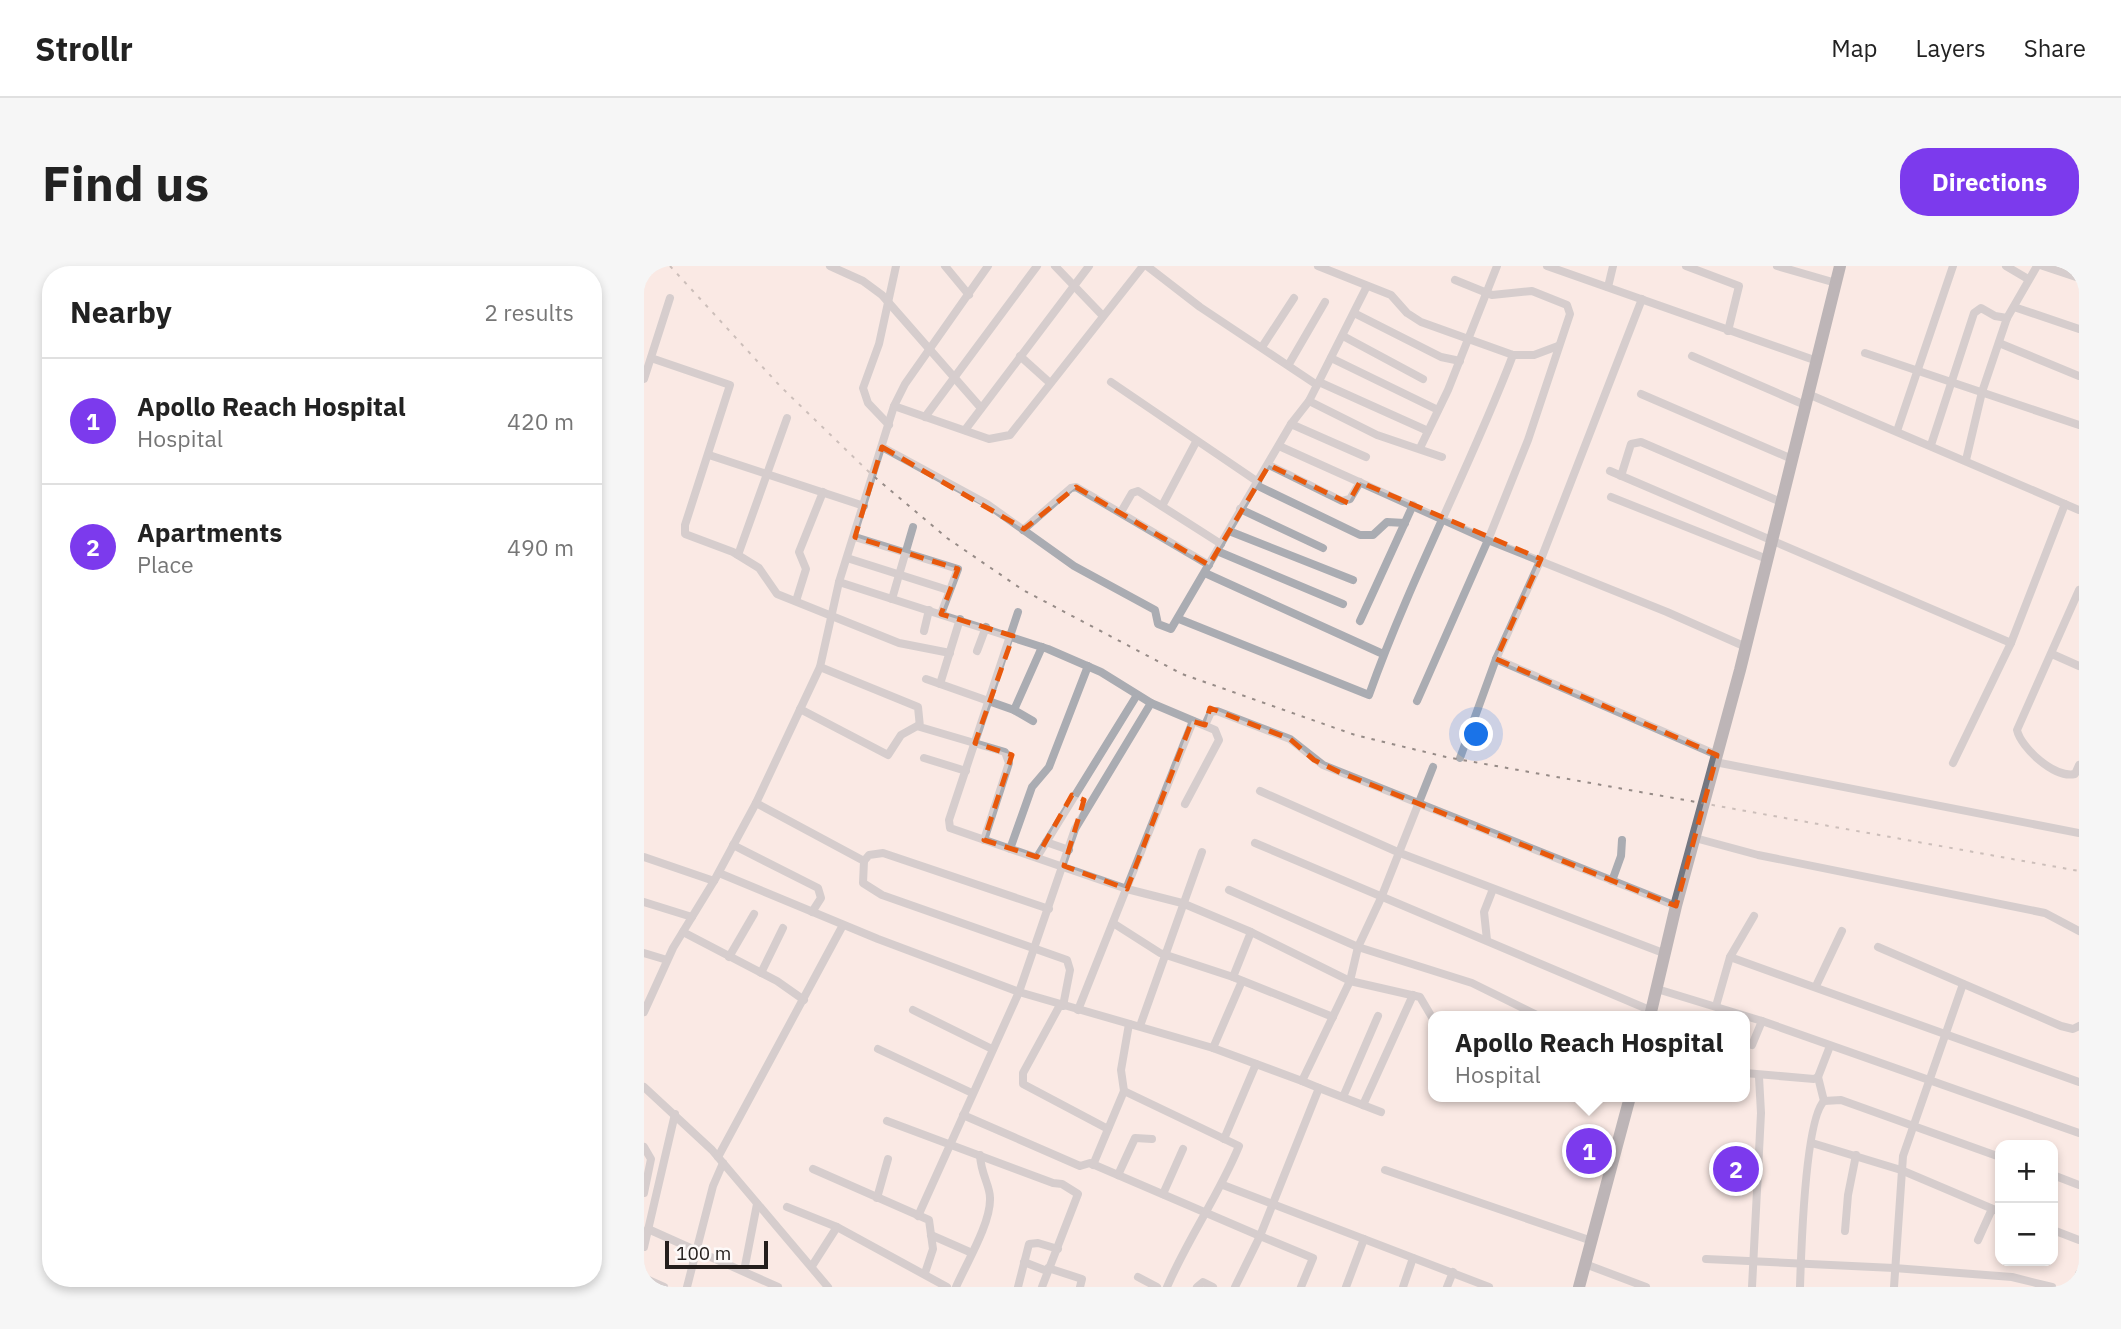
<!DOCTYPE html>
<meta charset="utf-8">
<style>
:root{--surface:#fff;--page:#f6f6f6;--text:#222;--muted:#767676;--line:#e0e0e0;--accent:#7c3aed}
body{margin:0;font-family:"IBM Plex Sans",sans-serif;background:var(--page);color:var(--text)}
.controls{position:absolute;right:21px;bottom:21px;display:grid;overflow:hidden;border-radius:14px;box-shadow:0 4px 10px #0003}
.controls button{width:63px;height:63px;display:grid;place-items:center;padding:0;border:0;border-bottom:2px solid var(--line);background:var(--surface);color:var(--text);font:35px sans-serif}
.scale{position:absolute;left:21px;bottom:18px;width:103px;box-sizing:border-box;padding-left:7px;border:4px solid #241e1c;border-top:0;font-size:19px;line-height:24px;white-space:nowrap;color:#241e1c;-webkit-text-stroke:5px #fdf9f8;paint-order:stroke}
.you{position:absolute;left:833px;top:469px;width:24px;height:24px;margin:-18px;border:5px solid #fff;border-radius:50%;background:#1a73e8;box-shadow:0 0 0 10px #1a73e833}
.badge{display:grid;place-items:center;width:46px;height:46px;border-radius:50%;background:var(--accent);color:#fff;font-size:23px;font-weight:700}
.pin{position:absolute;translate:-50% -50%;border:4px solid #fff;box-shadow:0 2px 7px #0006}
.popup{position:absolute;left:784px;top:745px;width:322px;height:91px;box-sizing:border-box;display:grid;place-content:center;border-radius:14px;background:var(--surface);filter:drop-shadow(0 2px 5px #0005);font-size:23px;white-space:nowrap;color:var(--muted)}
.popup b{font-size:26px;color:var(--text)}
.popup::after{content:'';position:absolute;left:50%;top:100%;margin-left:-14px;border:14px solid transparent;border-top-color:var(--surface)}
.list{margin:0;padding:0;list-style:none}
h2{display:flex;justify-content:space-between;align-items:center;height:91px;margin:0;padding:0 28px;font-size:30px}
h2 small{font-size:23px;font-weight:400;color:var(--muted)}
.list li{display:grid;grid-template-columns:46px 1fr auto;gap:21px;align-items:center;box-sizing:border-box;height:126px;padding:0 28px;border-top:2px solid var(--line)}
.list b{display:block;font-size:26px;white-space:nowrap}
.list p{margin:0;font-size:23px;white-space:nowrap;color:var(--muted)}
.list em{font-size:23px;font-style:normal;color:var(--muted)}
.map{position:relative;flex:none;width:1435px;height:1021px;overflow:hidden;border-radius:28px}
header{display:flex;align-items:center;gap:42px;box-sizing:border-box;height:98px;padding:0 35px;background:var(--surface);border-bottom:2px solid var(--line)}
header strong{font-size:33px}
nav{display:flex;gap:38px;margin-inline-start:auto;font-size:24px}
.intro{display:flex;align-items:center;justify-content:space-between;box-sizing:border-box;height:168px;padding:0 42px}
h1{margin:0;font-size:49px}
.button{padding:18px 32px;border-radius:28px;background:var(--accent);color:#fff;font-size:24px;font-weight:700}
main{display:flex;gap:42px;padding:0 42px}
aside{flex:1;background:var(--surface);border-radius:28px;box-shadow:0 4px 10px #0003}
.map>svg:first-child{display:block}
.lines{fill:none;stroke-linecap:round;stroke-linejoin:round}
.minor{stroke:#aaacb2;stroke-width:8}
.primary{stroke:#737781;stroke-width:12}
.rail{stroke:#968b87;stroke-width:2;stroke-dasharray:3.5 7;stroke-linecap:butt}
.marked{fill:none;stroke:#e8590c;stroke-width:5;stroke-dasharray:14 9;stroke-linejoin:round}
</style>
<header>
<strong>Strollr</strong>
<nav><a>Map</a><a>Layers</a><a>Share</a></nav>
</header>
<div class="intro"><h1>Find us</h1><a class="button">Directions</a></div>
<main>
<aside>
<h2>Nearby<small>2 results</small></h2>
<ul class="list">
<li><span class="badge">1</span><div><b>Apollo Reach Hospital</b><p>Hospital</p></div><em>420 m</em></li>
<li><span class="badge">2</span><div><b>Apartments</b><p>Place</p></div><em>490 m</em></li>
</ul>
</aside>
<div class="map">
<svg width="1435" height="1021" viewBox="0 0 1435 1021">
<rect width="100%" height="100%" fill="#fae9e4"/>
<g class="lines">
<g class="minor">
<polyline points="186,0 219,15 238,29 337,142"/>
<polyline points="301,0 325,29"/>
<polyline points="411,0 458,49"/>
<polyline points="503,0 556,41 673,119"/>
<polyline points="674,0 747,29 763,47 777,56 869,89 890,89 914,80"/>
<polyline points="903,0 1173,95"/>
<polyline points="1042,0 1095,20 1084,65"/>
<polyline points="1133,0 1192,17"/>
<polyline points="1362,0 1384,13"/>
<polyline points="1399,0 1435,12"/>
<polyline points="964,21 969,0"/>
<polyline points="1370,41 1435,63"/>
<polyline points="710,47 797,91 816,95"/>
<polyline points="699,70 779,113"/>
<polyline points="1355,77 1435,110"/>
<polyline points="618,81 650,32"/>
<polyline points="1221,87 1435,159"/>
<polyline points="376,90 406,117"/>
<polyline points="1048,90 1161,139"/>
<polyline points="7,92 86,119 41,259 41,268 89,286 115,302 133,328 255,377 306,387"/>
<polyline points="687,92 794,144"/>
<polyline points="645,98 681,36"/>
<polyline points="0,113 26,32"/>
<polyline points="467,116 614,216"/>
<polyline points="675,116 784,165"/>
<polyline points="997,128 1148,193"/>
<polyline points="1164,128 1435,244"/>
<polyline points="665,135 733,169 798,191"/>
<polyline points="250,140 345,173 366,169 499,0"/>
<polyline points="281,151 393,0"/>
<polyline points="647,158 722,191"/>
<polyline points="245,159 224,137 219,122 235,78 252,0"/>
<polyline points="321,164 445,0"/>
<polyline points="1253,165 1309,0"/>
<polyline points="1287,179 1330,47 1337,42 1351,50 1363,52"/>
<polyline points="635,180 844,274 1023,346 1102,381"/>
<polyline points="238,181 343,238 430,300 511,344 514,358 527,363 647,158 665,135 723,20"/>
<polyline points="776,182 804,124 853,0"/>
<polyline points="65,189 220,240"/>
<polyline points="1322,194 1338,126 1363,52 1393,0"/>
<polyline points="625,199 698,235 706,233 716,216"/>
<polyline points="966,205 1367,377"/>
<polyline points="977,210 987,178 997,176 1137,236"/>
<polyline points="612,219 716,269 729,269 743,256 761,257"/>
<polyline points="967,231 1123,293"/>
<polyline points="518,240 552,176"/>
<polyline points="596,243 679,282"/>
<polyline points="477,246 488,227 494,225 577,278"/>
<polyline points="379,264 427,222 432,221 565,299"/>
<polyline points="585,265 709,314"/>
<polyline points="211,271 314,303 297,348"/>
<polyline points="573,285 699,338"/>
<polyline points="94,289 143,152"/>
<polyline points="203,292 304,324"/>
<polyline points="561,307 739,388"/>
<polyline points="195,316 404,383 457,406 507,437 571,464 575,474 541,538"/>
<path d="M1435,324L1373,464C1377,482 1411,513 1431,508L1435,499"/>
<polyline points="248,333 269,261"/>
<polyline points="152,335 162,303 155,286 179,226"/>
<polyline points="374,346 305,554 306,562 483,623 538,637 607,666 706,715 776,731 789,753"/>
<path d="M535,353L725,429C766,313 825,204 869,89"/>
<polyline points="716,355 769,239"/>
<polyline points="280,365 285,344"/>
<polyline points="333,385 342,361"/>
<polyline points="1408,388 1435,400"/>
<polyline points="852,393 1073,489"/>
<polyline points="176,401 274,441 276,461 361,486 365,497 340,574"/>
<polyline points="282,413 370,444 389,455"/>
<polyline points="296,418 316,353"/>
<polyline points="773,435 844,274 884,174 926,48 923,39 888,25 848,29 811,14"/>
<polyline points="156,443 244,489 257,469 275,459"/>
<polyline points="370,444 398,381"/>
<polyline points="561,459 567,446 573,445 646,473 679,499 1032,640"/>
<polyline points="280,492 322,505"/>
<polyline points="816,492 852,393 897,293 998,33"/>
<polyline points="1071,496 1435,567"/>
<polyline points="1309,497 1367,377 1421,238"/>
<polyline points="616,525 756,587 1022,688"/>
<polyline points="112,537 220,595 219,617 238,629 423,694 426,704 419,740"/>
<polyline points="1051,572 1114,589 1401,647 1435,665"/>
<polyline points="402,576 425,584"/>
<polyline points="611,577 1008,745"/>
<polyline points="89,579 174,622 177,632 168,646"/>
<polyline points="366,583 388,521 405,501 444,400"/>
<polyline points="0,591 70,615"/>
<polyline points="393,591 493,429"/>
<polyline points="220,595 225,589 239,587 405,643"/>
<polyline points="75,607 234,673 375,726 569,782 658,815"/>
<polyline points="968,615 977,590 978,574"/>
<polyline points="585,624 714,681 828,717 895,750"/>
<polyline points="0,636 48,651"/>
<polyline points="469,657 516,687 589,711 689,751"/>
<polyline points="39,666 133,715 160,734"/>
<polyline points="843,674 840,646 849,623"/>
<polyline points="1234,681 1417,760 1429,763 1435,760"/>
<polyline points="0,687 23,694"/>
<polyline points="85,691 110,648"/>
<polyline points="1086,691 1435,816"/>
<polyline points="117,707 139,662"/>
<polyline points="589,711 607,666"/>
<polyline points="1172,720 1198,665"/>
<polyline points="1013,723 1118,755 1435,867"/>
<polyline points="416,739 379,807 379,818 464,863"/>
<polyline points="1072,740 1086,691 1110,650"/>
<polyline points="269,744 348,783"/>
<polyline points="434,744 549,455"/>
<polyline points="0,746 29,682 70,615 112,537 176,401 195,316 250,140 261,118 344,0"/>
<polyline points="496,760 558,586"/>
<polyline points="1108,779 1118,755"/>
<polyline points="569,782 598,715"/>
<polyline points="234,783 328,827"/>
<polyline points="1101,807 1170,813 1174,811 1186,780"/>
<polyline points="1174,811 1180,835"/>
<polyline points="0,821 68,884 184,1021"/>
<polyline points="675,822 737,846"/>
<polyline points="480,825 477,804 485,758"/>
<polyline points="699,831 734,750"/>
<polyline points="719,839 769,729"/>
<polyline points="319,849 436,900 446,897 616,970 675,822 658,815 706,715 714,681 737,632 789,501"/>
<polyline points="243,855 409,917 418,918 434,928 398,1021"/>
<polyline points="580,873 612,798"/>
<polyline points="1168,877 1257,904 1356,946"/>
<polyline points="0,881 7,893 0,927"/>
<polyline points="74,891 199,659"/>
<path d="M449,899L480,825L595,880C575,929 544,972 523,1021"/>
<polyline points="169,903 285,954 289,983 281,1007"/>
<polyline points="741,904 948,975"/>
<polyline points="474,909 491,872 508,873"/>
<polyline points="1409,909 1435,919"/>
<polyline points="579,919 845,1021"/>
<polyline points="519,928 539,883"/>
<polyline points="233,932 244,893"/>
<polyline points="143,941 193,961 303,1021"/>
<polyline points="274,950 375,726 431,563 507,437"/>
<polyline points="4,963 134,1021"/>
<polyline points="1409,964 1435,974"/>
<polyline points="1201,965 1204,929 1212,889"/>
<polyline points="287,969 328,987"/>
<polyline points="1334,974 1348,943"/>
<polyline points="0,981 31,848"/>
<polyline points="1062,993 1250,1002 1368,1011 1408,1021"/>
<polyline points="380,996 403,1005"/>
<polyline points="941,998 1002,1021"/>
<polyline points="168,1000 193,961"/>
<polyline points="404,1002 438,1013 436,1021"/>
<polyline points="100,1005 113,938"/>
<polyline points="494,1011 513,1021"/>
<polyline points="0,1012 20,1021"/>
<polyline points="43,1021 69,920 79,897"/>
<path d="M312,1021C322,998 347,957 346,932C346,919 337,909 336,889"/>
<polyline points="374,1021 385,978 394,977 414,983"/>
<polyline points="553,1021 559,1016 569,1021"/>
<polyline points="591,1021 616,970 669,992 657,1021"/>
<polyline points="702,1021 720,973"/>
<polyline points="759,1021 769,992"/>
<polyline points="803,1021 809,1006"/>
<polyline points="1108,1021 1117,847 1115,811"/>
<path d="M1156,1021C1157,989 1161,854 1180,835L1197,834L1356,891"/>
<polyline points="1250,1021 1259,890 1319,718"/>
<polyline points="1432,1021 1435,1008"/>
</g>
<g class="primary">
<polyline points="1006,750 1032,640 1096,404 1196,0"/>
<polyline points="935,1021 986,831"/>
</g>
<polyline class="rail" points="26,0 136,120 226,207 303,272 379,324 538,408 711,469 802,491 1435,605"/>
</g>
<path d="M0 0H1435V1021H0ZM238,181L380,263L432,221L565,299L625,199L704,237L716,216L897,293L852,393L1073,489L1032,640L695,506L670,494L646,473L566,442L561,459L548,455L483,623L420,600L440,534L428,529L393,591L340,574L368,489L331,477L369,370L297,348L314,303L211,271Z" fill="#fae9e4" fill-opacity=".55" fill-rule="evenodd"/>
<path class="marked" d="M238,181L380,263L432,221L565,299L625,199L704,237L716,216L897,293L852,393L1073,489L1032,640L695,506L670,494L646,473L566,442L561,459L548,455L483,623L420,600L440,534L428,529L393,591L340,574L368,489L331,477L369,370L297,348L314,303L211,271Z"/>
</svg>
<div class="controls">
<button>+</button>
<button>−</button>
</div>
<div class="scale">100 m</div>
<div class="you"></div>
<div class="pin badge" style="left:945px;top:885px">1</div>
<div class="popup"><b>Apollo Reach Hospital</b>Hospital</div>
<div class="pin badge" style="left:1092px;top:903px">2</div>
</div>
</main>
